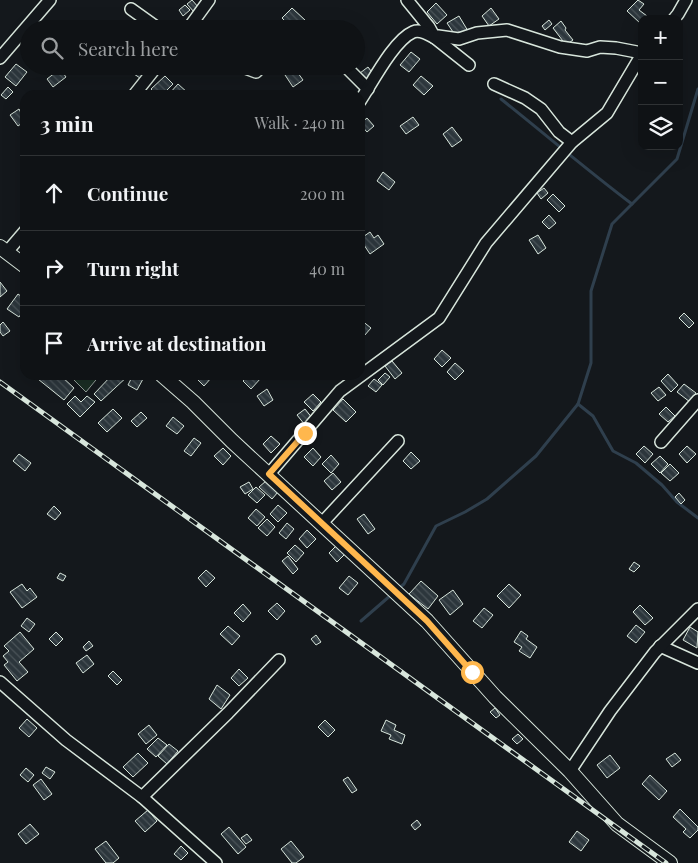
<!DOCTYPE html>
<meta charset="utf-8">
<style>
:root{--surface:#0f1215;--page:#1d2022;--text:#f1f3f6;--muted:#9b9ea0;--line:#2f3234}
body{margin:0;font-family:"Playfair Display",serif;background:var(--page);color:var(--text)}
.controls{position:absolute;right:15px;top:15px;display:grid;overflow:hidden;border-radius:10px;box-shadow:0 5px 20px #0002}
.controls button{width:45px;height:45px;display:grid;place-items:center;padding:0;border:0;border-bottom:1px solid var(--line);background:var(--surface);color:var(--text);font:25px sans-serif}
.stop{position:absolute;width:15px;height:15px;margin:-11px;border:4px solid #ffb74d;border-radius:50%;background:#fff}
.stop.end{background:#ffb74d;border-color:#fff;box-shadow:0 1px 5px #0008}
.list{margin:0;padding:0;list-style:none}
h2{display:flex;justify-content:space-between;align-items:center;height:65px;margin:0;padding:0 20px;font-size:21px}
h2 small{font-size:16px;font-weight:400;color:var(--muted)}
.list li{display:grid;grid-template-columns:32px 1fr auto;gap:15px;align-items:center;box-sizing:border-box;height:75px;padding:0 20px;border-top:1px solid var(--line)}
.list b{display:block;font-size:19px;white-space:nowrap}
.list em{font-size:16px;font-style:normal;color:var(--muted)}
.icon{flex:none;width:28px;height:28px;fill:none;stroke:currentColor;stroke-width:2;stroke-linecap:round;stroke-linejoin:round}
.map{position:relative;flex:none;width:698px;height:863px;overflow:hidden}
.search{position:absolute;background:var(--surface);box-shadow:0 5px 20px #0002;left:20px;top:20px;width:345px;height:55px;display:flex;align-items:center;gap:12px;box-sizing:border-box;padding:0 18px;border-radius:28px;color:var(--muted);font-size:19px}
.panel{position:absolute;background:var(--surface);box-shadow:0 5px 20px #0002;left:20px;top:90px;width:345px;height:290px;border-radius:15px}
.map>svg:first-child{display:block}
.green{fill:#1a2d24;stroke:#939e99}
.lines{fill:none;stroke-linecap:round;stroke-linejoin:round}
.stream{stroke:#2f3f4d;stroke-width:3}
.building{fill:url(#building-back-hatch);stroke:#d8e6dc}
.minor-casing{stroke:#d8e6dc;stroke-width:14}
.major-casing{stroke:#d8e6dc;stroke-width:16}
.minor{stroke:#14181c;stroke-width:11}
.major{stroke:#14181c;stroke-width:14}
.rail-casing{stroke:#d8e6dc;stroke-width:5}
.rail{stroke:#14181c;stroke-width:3;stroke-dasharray:9;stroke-linecap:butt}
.route{stroke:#ffb74d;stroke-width:6}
</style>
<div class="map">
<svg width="698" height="863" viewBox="0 0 698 863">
<defs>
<pattern id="building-back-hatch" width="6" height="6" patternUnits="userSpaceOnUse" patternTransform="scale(1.25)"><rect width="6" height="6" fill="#2c363c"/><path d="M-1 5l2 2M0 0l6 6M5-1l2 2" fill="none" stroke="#4a5358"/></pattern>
</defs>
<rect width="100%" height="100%" fill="#14181c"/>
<polygon class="green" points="69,375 100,375 86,392"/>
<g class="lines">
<g class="stream">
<path d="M501,99C545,134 587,170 632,204"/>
<polyline points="578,404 593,416 613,451 636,463 662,485 677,502 698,518"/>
<polyline points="398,589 404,584 436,526 465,512 487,499 536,456 578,404 591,363 591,291 612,224 677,159 698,89"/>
<polyline points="361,621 391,595"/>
</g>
</g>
<g class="building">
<polygon points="192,0 199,8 194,12 187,4"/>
<polygon points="638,0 644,4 639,10 647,16 642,19 640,23 627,11"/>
<polygon points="436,3 447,15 437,24 427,12"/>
<polygon points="185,5 190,10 183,16 179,10"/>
<polygon points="292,8 305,20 296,29 293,29 282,18"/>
<polygon points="491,8 499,19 489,26 482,16"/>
<polygon points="459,16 468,31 457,38 447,23"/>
<polygon points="549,20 552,24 545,30 542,26"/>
<polygon points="561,21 566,28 565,30 573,40 566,45 553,28"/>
<polygon points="411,52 420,59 409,72 400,65"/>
<polygon points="16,64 27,72 16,86 5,77"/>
<polygon points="136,66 148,74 143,80 131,72"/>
<polygon points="368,67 374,75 366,81 360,73"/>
<polygon points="60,69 66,77 53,87 47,79"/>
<polygon points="295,69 303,80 293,87 285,75"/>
<polygon points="165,76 173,84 162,95 157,95 151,89"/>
<polygon points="421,76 433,86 424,95 413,85"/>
<polygon points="178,84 188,93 187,95 169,94"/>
<polygon points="8,87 13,92 6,99 1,95"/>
<polygon points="19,109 25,121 18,126 10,115"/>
<polygon points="413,117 419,125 406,134 400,126"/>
<polygon points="367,118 374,126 367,132 360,124"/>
<polygon points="452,127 462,140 452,147 443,134"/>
<polygon points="383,172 395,182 389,190 377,181"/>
<polygon points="544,188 548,193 541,199 537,193"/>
<polygon points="553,194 565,206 559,212 547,200"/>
<polygon points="549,215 556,223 549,229 542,222"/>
<polygon points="370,232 374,238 378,235 384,244 370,254 360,239"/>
<polygon points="538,235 546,248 538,254 529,240"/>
<polygon points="0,282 7,291 0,297"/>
<polygon points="18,294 25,299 25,308 19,317 7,309"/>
<polygon points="684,313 694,323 689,328 679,318"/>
<polygon points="361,320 371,328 364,336 360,332 360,321"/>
<polygon points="3,322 10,331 3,336 0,332 0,325"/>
<polygon points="442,350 451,358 442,367 434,359"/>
<polygon points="392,361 402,373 395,379 385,366"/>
<polygon points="455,363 464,371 455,380 447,372"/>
<polygon points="385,373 390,377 383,385 378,380"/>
<polygon points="668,374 678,385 671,392 661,381"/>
<polygon points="33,375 60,375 74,388 64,400"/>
<polygon points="112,375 129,375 101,401 94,394"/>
<polygon points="133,375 143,379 137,390 128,385"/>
<polygon points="197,375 210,375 212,377 204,386 195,377"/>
<polygon points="249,375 258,375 261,378 251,389 243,381"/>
<polygon points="374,379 382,385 376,392 368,386"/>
<polygon points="684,384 696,393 690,402 677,392"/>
<polygon points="659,387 666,395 658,401 651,393"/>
<polygon points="267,389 273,400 264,406 257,396"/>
<polygon points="313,394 321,402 313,411 304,402"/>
<polygon points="75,396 81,402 87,396 95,402 80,417 67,404"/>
<polygon points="343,399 356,412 346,422 333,410"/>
<polygon points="666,407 675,416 668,422 659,414"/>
<polygon points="113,409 122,418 107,432 98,423"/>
<polygon points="305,409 313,419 305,425 297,415"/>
<polygon points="141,412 147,418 137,427 131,421"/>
<polygon points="173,417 184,426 177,434 166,426"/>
<polygon points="271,436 280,444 271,453 263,444"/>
<polygon points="194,438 201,443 191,456 184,451"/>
<polygon points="644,446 653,454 645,463 636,454"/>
<polygon points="687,446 696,454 687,463 679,454"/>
<polygon points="223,448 231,456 223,465 214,456"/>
<polygon points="313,448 321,457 313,466 304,457"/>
<polygon points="411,452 420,461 411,469 403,461"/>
<polygon points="19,454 31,463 25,471 13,461"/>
<polygon points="331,455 339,464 331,473 322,464"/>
<polygon points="660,456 668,464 660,473 651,464"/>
<polygon points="670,464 679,473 670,481 661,473"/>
<polygon points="333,473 341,482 332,490 324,481"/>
<polygon points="266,481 278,492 272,499 259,487"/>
<polygon points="249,482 253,489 245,494 240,487"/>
<polygon points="256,487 265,495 257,503 248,495"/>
<polygon points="679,493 685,500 681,504 675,497"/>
<polygon points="278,505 287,513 278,522 270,514"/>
<polygon points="54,506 61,513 55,520 47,514"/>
<polygon points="256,509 265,517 257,526 248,518"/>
<polygon points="364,514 375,529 368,534 357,519"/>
<polygon points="267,519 275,527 267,536 258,528"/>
<polygon points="287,523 294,529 286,539 279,533"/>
<polygon points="307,530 316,539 307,548 299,539"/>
<polygon points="295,545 304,553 296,562 287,553"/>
<polygon points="337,545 346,553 337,562 329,553"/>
<polygon points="288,556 298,569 293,574 282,561"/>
<polygon points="634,562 640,566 634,572 629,569"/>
<polygon points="206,570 215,578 206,587 198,578"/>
<polygon points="60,573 66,576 63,581 57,578"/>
<polygon points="349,576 358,583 348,595 339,588"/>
<polygon points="421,581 438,596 428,609 409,594"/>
<polygon points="22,584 27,591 30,588 37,597 22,608 10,592"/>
<polygon points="509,584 521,595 509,608 497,596"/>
<polygon points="453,590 463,604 450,615 439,600"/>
<polygon points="277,603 285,611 277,620 268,611"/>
<polygon points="243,604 251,613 243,622 234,613"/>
<polygon points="640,605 653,618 645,625 633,612"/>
<polygon points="484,608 493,615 482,628 473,621"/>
<polygon points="27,618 35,624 29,632 21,626"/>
<polygon points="636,625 645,632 636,643 627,636"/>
<polygon points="228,626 240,636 232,645 220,634"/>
<polygon points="690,627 698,632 697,648 683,640"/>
<polygon points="521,631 528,636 526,639 537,647 530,658 519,651 522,647 514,642"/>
<polygon points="20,632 34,649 19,662 28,672 17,681 4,665 8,662 3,656 9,651 4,646"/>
<polygon points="56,632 63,639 56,646 49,639"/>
<polygon points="316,635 321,642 316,645 311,639"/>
<polygon points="89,641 93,646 86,651 83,647"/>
<polygon points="87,655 94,664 83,673 76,663"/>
<polygon points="239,669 248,678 239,686 231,678"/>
<polygon points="113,671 122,680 117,685 108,676"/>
<polygon points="217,685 230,695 221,709 209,699"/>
<polygon points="495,708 500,715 496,718 490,712"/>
<polygon points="27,719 37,728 29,737 19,728"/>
<polygon points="325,720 335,730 328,737 318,727"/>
<polygon points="386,720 396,725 394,730 405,735 402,744 389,739 391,735 381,731"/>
<polygon points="149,725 157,735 146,744 138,734"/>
<polygon points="518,734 523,739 517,744 512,739"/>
<polygon points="158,738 167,745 156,757 147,749"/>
<polygon points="169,744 178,751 167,764 158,756"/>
<polygon points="138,753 148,763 133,777 123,767"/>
<polygon points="675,753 681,760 672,767 666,759"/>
<polygon points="610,755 620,768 607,778 597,765"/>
<polygon points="46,767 55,772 50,779 42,773"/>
<polygon points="26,768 34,775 28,782 20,775"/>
<polygon points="650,775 667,791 659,800 642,784"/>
<polygon points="348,777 357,790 352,793 343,780"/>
<polygon points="41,779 52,794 44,800 33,785"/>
<polygon points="680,809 698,827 698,830 690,838 683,832 686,829 673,817"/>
<polygon points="148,810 157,821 145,832 135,821"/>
<polygon points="417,820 421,825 415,830 411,825"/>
<polygon points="30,824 39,834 26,844 18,834"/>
<polygon points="229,827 246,847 238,854 221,834"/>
<polygon points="577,831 589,840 581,851 569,842"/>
<polygon points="247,834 252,840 246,844 241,838"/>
<polygon points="106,841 119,858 113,863 106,863 95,849"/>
<polygon points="291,841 304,857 296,863 292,863 281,849"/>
<polygon points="181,846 188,853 181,860 174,854"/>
</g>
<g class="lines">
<g class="minor-casing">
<g id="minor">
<polyline points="407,0 429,27 435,38 469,65"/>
<polyline points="131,9 159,29"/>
<polyline points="674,19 678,14 686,0"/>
<polyline points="188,29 209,0"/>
<polyline points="0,58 50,0"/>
<polyline points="240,66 256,72 262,66"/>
<polyline points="345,66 368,89"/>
<polyline points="494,84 525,98 541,109 559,132 572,142"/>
<polyline points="134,95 157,66"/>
<path d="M360,101C372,83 394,40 413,32C420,29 428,34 435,38L438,36L459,39L477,33L507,30L560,47L587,51L600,47L616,48L642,53"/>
<polyline points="7,252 25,231"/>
<polyline points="661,442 698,400"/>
<polyline points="269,474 340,391 439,318 486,243 572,142 607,113 642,54"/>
<polyline points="322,523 398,441"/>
<polyline points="660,646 698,663"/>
<polyline points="0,682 66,740 142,797 216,863"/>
<polyline points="570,771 610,711 655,652 698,609"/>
<polyline points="142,797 228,713 279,660"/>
</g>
</g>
<g class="major-casing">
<g id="major">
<polyline points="0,247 25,266"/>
<polyline points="162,375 193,402 232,441 427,621 495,697 570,771 617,824 670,863"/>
</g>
</g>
<use href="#minor" class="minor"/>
<use href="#major" class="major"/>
<g class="rail-casing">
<polyline id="rail" points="0,382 666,863"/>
</g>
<use href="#rail" class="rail"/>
</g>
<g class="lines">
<polyline class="route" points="305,433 269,474 427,621 472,672"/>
</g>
</svg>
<div class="controls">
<button>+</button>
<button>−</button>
<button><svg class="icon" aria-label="layers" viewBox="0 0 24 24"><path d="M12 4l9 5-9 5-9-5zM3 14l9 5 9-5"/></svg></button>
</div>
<div class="stop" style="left:472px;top:672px"></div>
<div class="stop end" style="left:305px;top:433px"></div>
<div class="search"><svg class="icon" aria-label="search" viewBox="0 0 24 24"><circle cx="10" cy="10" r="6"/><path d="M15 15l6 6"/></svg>Search here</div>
<section class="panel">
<h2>3 min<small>Walk · 240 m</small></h2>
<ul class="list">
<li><svg class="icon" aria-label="ahead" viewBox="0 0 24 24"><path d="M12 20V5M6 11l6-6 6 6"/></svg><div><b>Continue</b></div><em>200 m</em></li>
<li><svg class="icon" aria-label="right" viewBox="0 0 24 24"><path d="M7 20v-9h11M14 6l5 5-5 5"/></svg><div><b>Turn right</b></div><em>40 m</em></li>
<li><svg class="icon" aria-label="arrive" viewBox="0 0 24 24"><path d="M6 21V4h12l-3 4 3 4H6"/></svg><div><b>Arrive at destination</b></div></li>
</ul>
</section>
</div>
